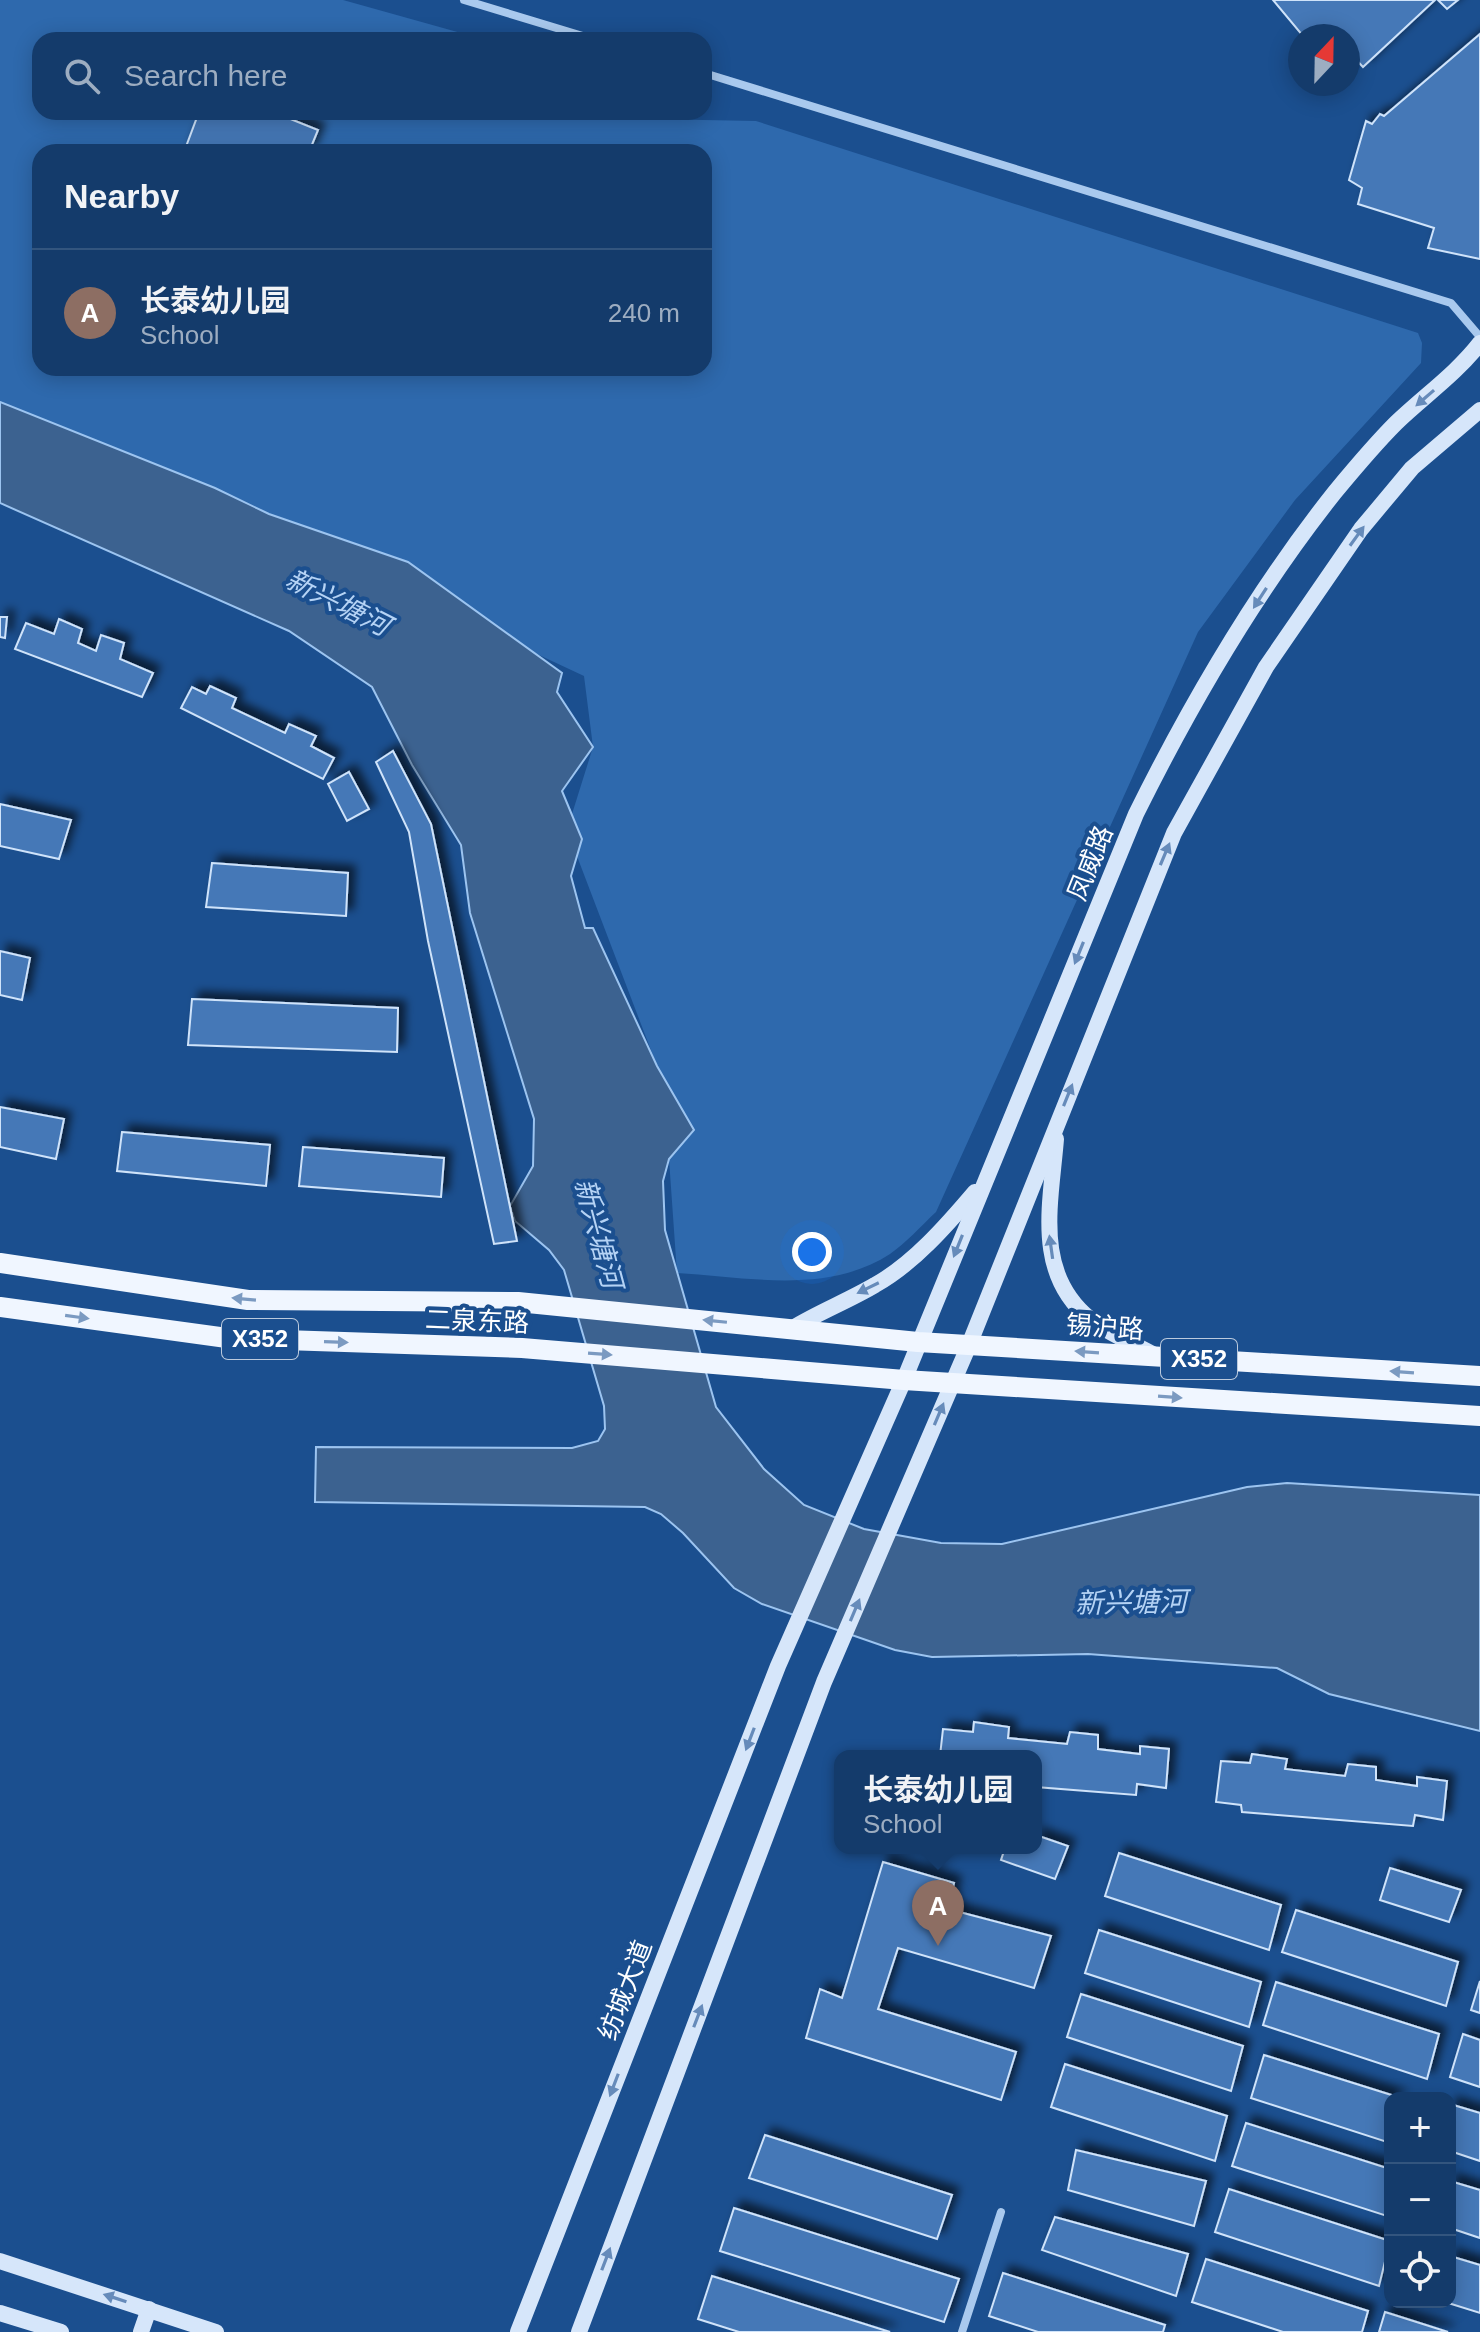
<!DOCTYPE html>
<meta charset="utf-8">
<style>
:root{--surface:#143b6b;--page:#214673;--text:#f1f3f6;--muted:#9dadc1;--line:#33557e;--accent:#d6ab8b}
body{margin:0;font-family:Helvetica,"Noto Sans SC",sans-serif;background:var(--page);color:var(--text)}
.controls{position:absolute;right:24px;bottom:24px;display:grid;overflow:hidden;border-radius:16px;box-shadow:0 4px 20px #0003}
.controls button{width:72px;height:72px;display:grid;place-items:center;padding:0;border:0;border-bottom:2px solid var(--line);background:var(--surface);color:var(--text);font:40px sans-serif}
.compass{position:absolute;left:1288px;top:24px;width:72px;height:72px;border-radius:50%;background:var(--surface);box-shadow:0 4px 20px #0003;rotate:22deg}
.you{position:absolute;left:812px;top:1252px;width:28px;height:28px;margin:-20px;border:6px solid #fff;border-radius:50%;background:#1a73e8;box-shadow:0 0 0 12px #1a73e833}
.badge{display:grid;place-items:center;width:52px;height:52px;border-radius:50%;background:var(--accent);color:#fff;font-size:26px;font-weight:700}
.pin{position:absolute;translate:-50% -66px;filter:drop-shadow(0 2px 4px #0008)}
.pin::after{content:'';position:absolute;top:42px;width:28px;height:24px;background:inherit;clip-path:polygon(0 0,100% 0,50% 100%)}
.popup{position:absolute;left:834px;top:1750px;width:208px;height:104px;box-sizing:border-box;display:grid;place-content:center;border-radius:16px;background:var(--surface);filter:drop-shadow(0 2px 6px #0005);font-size:26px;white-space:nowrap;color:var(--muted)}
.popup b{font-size:30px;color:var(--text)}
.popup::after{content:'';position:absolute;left:50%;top:100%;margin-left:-16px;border:16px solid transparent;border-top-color:var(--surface)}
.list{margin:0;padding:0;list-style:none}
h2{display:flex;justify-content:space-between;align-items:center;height:104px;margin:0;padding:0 32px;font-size:34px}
h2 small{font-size:26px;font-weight:400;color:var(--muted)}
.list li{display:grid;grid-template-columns:52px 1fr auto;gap:24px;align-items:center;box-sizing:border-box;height:128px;padding:0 32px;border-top:2px solid var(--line)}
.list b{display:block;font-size:30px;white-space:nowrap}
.list p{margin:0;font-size:26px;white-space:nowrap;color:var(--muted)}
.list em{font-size:26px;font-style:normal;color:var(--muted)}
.icon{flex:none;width:44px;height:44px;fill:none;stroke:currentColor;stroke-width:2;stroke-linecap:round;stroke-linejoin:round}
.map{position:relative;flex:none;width:1480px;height:2332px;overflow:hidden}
.search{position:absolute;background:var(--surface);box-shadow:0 4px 20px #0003;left:32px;top:32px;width:680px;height:88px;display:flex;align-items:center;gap:20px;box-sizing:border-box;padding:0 28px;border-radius:24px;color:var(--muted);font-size:30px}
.panel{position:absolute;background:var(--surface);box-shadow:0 4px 20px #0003;left:32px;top:144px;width:680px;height:232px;border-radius:24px}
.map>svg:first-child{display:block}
.green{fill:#2e69ad;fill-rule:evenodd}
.water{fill:#3c6290;stroke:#9cc4f0;stroke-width:2}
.building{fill:#4478b7;stroke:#cfe3fa;stroke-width:2;filter:url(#shadow)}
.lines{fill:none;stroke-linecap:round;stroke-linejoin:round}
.minor{stroke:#a9c9ee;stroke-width:8}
.secondary{stroke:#d6e6fa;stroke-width:16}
.primary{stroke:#f0f6ff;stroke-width:20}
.oneway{fill:#668bba}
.oneway2{fill:#7b9ac1}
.labels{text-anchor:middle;stroke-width:8;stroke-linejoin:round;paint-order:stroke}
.shield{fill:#1b4f8f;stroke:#bbcadd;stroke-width:2}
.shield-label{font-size:24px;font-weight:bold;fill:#fff}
.street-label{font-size:26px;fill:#fff;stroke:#1b4f8f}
.water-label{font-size:28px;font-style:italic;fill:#b5d3f5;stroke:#1b4f8f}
</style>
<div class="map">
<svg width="1480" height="2332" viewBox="0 0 1480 2332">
<defs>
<filter id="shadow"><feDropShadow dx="7" dy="-7" stdDeviation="4" flood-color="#0009"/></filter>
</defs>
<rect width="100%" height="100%" fill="#1b4f8f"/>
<path class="green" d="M0,0H343L486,40H40V112H642L651,119L756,121L1418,333L1422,343L1421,363L1295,500L1198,632L936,1212C921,1226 906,1243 890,1254C827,1295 747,1277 677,1273L669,1159L657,1066L567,830L593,747L584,676L0,404ZM40,152H704V368H40Z"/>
<polygon class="water" points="0,402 215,488 269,514 408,562 562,673 557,692 593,747 562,791 582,839 571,876 585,928 593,928 657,1066 694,1130 669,1159 663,1181 665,1230 716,1407 764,1469 804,1505 864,1529 941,1543 1002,1544 1247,1487 1287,1483 1480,1495 1480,1731 1329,1694 1277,1668 1088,1654 932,1657 895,1650 762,1604 734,1588 683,1533 661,1514 645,1507 315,1502 316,1447 572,1448 598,1441 605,1429 604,1406 564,1270 549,1250 515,1221 510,1206 533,1166 534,1119 470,913 461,845 412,765 372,687 289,631 0,503"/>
<g class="building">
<polygon points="1273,0 1435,0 1363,67 1348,51 1348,36 1303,36"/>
<polygon points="1438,0 1458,0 1447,9"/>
<polygon points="1480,34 1480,259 1428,248 1434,228 1358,204 1362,188 1349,180 1366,121 1372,124 1380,114 1384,116"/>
<polygon points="199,112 273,112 318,130 309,152 184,152"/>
<polygon points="0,617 7,617 5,638 0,637"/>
<polygon points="59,619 82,629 78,643 96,651 101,635 124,643 120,659 153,673 142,697 15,649 26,623 54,634"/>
<polygon points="210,686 236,698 232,708 285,733 289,724 316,736 311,746 334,758 323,779 181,708 192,687 206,694"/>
<polygon points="393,751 431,824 517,1241 494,1244 428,941 409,832 376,762"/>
<polygon points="349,772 369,809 347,821 328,784"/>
<polygon points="0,804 71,820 59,859 0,846"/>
<polygon points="212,863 348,873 346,916 206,907"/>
<polygon points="0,951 30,958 22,1000 0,995"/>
<polygon points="192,999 398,1008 397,1052 188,1045"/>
<polygon points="0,1107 64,1119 56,1159 0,1147"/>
<polygon points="122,1132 270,1145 266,1186 117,1171"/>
<polygon points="303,1147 444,1158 441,1197 299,1186"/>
<polygon points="974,1722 1009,1727 1008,1738 1067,1744 1070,1732 1098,1735 1098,1749 1140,1754 1140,1746 1169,1749 1166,1788 1137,1784 1136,1795 1036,1787 1036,1756 940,1756 943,1729 973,1732"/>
<polygon points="1252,1754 1287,1759 1285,1769 1345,1776 1348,1764 1376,1767 1376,1780 1417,1786 1417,1777 1447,1781 1443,1820 1415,1815 1413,1826 1242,1812 1241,1805 1216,1802 1221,1761 1250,1763"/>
<polygon points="1036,1835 1068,1846 1055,1879 1001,1860 1005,1848 1036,1848"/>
<polygon points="1119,1853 1281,1905 1269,1950 1105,1896"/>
<polygon points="883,1862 954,1883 948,1909 1051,1936 1034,1988 898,1948 878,2009 1016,2052 1001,2100 806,2038 820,1989 842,1998"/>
<polygon points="1390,1868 1461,1890 1449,1922 1380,1900"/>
<polygon points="1296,1910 1458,1962 1446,2006 1282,1952"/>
<polygon points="1099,1930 1261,1982 1249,2027 1085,1973"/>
<polygon points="1480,1981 1480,2013 1471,2010"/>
<polygon points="1276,1982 1439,2034 1427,2079 1263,2025"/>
<polygon points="1081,1994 1243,2046 1231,2091 1067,2037"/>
<polygon points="1463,2034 1480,2040 1480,2087 1450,2077"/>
<polygon points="1264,2055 1401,2098 1390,2098 1390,2143 1251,2098"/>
<polygon points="1065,2064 1227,2116 1215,2161 1051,2107"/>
<polygon points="1450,2104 1480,2113 1480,2161 1450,2151"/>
<polygon points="1246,2123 1390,2169 1390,2217 1232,2166"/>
<polygon points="765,2135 952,2195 937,2239 749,2178"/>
<polygon points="1076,2150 1206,2181 1194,2226 1068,2190"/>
<polygon points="1450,2181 1480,2190 1480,2238 1450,2228"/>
<polygon points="1229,2189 1390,2241 1379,2286 1215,2232"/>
<polygon points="734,2208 959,2279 944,2322 720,2251"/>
<polygon points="1055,2217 1188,2254 1176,2296 1042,2250"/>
<polygon points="1450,2256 1480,2265 1480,2313 1445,2302 1450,2302"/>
<polygon points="1206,2259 1368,2311 1362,2332 1283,2332 1192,2302"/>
<polygon points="1003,2273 1165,2325 1163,2332 1038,2332 989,2316"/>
<polygon points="712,2276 890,2332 739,2332 698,2319"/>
<polygon points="1385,2312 1448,2332 1379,2332"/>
</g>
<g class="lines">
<g class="minor">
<polyline points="464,0 596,40"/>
<polyline points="704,73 1451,303 1480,337"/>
<polyline points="962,2332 1001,2212"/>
</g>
<g class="secondary">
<path d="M1056,1139C1051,1203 1033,1273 1090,1319C1109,1334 1135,1344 1156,1356"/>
<path d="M793,1328C819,1312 848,1301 875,1285C913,1264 947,1225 975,1192"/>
<polyline points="0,2261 216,2332"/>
<polyline points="0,2313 61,2332"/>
<polyline points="141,2332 149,2309"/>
<path d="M518,2332L778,1666L904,1380L1136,814C1192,701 1257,590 1335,492C1354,469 1375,444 1396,423C1424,396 1456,374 1480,343"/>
<polyline points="579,2332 824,1682 969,1345 1174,833 1266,667 1361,529 1412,468 1480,410"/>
</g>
<g class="primary">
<polyline points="0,1263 248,1300 518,1302 918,1342 1480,1376"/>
<polyline points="0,1307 227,1338 522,1348 904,1380 1480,1416"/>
</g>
</g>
<defs><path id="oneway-solid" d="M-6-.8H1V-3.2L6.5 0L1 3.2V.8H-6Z" transform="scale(2)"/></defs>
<g class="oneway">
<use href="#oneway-solid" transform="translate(1425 398) rotate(139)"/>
<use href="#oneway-solid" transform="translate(1357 536) rotate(-54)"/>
<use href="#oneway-solid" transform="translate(1260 598) rotate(123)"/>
<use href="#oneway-solid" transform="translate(1165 854) rotate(-67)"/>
<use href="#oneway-solid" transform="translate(1079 953) rotate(112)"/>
<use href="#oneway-solid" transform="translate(1068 1095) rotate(-68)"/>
<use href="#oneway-solid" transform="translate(958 1246) rotate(112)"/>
<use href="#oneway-solid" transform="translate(1051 1247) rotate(-98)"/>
<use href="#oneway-solid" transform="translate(868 1288) rotate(154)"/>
<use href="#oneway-solid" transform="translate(939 1414) rotate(-67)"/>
<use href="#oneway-solid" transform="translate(855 1610) rotate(-67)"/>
<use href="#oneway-solid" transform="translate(750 1739) rotate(111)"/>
<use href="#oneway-solid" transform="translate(698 2016) rotate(-69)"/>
<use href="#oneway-solid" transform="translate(614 2085) rotate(111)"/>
<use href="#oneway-solid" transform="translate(606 2259) rotate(-69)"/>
<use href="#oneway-solid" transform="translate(115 2298) rotate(-162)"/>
</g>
<g class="oneway2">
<use href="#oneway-solid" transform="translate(244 1299) rotate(-175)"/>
<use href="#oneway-solid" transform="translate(77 1317) rotate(8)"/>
<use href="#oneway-solid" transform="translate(715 1321) rotate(-174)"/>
<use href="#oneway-solid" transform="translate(336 1342) rotate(2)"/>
<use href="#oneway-solid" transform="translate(1087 1352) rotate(-176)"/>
<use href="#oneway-solid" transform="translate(600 1354) rotate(4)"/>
<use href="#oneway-solid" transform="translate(1402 1372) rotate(-176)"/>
<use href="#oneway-solid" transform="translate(1170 1397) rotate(4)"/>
</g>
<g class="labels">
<g class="shield">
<rect x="222" y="1319" width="76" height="40" rx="6"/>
<rect x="1161" y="1339" width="76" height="40" rx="6"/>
</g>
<g class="shield-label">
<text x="260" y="1347">X352</text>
<text x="1199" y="1367">X352</text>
</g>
<g class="street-label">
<text transform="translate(1090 863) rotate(-68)" y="9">凤威路</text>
<text transform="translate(477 1321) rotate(2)" y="9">二泉东路</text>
<text transform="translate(1105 1327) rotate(4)" y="9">锡沪路</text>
<text transform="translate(625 1990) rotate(-69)" y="9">纺城大道</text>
</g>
<g class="water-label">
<text transform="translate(338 602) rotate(27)" y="10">新兴塘河</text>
<text transform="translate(599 1233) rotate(75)" y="10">新兴塘河</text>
<text transform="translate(1131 1602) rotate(-1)" y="10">新兴塘河</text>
</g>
</g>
</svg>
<div class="controls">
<button>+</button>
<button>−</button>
<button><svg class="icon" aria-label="locate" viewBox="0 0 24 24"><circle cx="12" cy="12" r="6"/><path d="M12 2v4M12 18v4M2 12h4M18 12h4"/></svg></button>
</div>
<svg class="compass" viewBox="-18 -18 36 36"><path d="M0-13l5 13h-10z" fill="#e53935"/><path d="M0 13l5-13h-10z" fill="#9dadc1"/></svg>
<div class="you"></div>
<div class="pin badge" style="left:938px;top:1946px;background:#8d6e63">A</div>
<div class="popup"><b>长泰幼儿园</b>School</div>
<div class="search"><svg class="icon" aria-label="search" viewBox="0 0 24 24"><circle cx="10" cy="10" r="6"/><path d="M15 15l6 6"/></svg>Search here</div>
<section class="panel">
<h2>Nearby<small></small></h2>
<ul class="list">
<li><span class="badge" style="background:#8d6e63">A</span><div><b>长泰幼儿园</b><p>School</p></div><em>240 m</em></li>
</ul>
</section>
</div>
